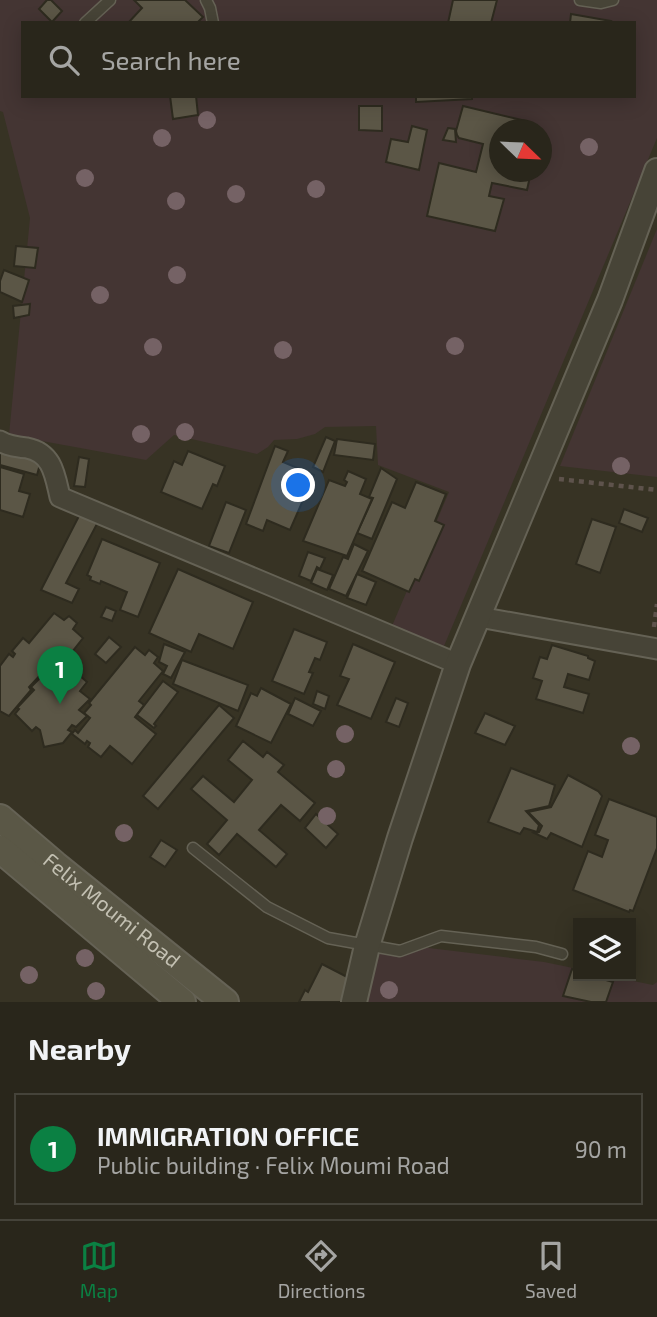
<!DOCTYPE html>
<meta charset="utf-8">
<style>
:root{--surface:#29261b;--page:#312e24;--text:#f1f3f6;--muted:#a5a5a3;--line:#45433a;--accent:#0b8043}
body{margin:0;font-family:"Exo 2",sans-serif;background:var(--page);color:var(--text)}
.controls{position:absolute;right:21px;bottom:21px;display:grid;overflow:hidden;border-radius:0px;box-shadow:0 4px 18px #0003}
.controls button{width:63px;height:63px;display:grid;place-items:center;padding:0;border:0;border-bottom:2px solid var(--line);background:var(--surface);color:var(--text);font:35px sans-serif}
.compass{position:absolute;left:489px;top:119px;width:63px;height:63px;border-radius:50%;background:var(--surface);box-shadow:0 4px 18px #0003;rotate:113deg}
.you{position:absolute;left:299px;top:486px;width:24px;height:24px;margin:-18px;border:5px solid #fff;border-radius:50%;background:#1a73e8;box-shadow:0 0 0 10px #1a73e833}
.badge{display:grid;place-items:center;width:46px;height:46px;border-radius:50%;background:var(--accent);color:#fff;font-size:23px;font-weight:700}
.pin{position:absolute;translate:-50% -58px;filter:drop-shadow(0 2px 4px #0008)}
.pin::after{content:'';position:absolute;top:37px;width:24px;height:21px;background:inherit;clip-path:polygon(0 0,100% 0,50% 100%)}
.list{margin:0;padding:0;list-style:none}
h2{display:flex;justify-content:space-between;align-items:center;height:91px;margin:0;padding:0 28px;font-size:30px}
h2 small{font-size:23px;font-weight:400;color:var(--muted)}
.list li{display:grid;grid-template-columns:46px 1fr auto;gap:21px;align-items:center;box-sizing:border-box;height:112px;margin:0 14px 14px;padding:0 14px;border:2px solid var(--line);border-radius:0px}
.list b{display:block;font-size:26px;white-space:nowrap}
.list p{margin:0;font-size:23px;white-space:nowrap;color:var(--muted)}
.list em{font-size:23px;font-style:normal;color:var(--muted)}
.icon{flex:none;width:38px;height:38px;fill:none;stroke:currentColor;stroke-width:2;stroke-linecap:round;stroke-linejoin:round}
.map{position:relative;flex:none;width:657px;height:1002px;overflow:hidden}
.search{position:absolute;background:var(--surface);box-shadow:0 4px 18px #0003;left:21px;right:21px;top:21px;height:77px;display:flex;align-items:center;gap:18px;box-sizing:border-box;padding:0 24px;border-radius:0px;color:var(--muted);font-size:26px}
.sheet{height:217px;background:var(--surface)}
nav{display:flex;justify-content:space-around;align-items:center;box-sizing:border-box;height:98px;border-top:2px solid var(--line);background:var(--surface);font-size:19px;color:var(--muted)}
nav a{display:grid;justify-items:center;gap:4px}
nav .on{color:var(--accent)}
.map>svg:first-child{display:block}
.green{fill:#443533;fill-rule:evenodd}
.building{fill:#5b5646;stroke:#2e2b1f;stroke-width:2}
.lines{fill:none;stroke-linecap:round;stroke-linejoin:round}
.service-casing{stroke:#656255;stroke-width:13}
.minor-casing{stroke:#656255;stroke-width:23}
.tertiary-casing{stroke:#656255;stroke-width:28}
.secondary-casing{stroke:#656255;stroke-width:30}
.path{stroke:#5e534c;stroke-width:4.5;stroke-dasharray:5 5;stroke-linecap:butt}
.service{stroke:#474437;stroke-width:10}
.minor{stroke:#474437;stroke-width:19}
.tertiary{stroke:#474437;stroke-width:24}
.secondary{stroke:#5a5746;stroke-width:26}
.tree{fill:#756265}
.labels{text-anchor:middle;stroke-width:5;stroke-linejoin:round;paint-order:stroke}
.street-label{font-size:21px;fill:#c3c0b2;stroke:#2c291d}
</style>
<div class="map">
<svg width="657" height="1002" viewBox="0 0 657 1002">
<rect width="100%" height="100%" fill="#373324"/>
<g class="green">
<path d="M0,0H657V138L444,646L392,626L449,492L378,465L376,426L325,427L315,434L297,439L274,440L268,447L257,454L174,435L146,460L9,435L30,218L3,112L0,111ZM23,23H634V96H23ZM500,130H542V172H500Z"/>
<polygon points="657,229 657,477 560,466"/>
<polygon points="371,941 544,962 578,969 578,976 609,976 653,985 657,982 657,1002 359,1002"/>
</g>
<g class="building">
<polygon points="47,0 51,0 62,11 52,22 39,9"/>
<polygon points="134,0 185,0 203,17 197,23 128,23 142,8"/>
<polygon points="453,0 497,0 491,23 448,23"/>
<polygon points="571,14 611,21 610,23 570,23"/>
<polygon points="170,96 196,96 198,115 173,119"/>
<polygon points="416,96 472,96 472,99 416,102"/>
<polygon points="359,106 382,106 382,131 359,130"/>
<polygon points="463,106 526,121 524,130 500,130 500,172 531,172 527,190 492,183 489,196 504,199 495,231 427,216 439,163 476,172 483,144 459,138 457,135 456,131"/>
<polygon points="412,126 427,130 419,170 386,162 391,139 408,142"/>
<polygon points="448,128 455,129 456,142 443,140"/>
<polygon points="16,246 38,248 35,268 14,266"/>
<polygon points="4,270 29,280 22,302 0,292 0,281"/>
<polygon points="30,304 29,315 14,318 13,306"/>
<polygon points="326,437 335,441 323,472 313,467"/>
<polygon points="337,439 375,444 373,460 334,455"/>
<polygon points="0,445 42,457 37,475 0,465"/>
<polygon points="275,446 288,451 283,462 314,475 290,530 267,520 263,531 246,524"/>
<polygon points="188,451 225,466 217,486 213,484 202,509 161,492 174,461 182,465"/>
<polygon points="79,457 89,459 85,487 74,486"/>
<polygon points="0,467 24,474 19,491 30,494 23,517 0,510"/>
<polygon points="381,468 397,479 372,539 357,533 373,498 369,497"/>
<polygon points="348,471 366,479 360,494 372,499 347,556 303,541 329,480 345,486 347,482 344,480"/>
<polygon points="416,482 446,494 435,521 444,525 419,581 415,579 409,592 362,571 392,502 405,508"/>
<polygon points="226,502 246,510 229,553 209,546"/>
<polygon points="624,509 648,518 642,532 619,523"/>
<polygon points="80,514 98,522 66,583 79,589 72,603 41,590"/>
<polygon points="592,519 616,527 600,573 576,564"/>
<polygon points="102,539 160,563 138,617 120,610 127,592 101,581 100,584 90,580 91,577 87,575"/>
<polygon points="354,544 368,551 346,596 329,589 343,557 348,559"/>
<polygon points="308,552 325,558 320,569 317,567 311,581 299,576"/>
<polygon points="178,569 253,602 233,649 199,634 191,652 149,633"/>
<polygon points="317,569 333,575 327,590 311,583"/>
<polygon points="357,574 376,582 366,605 347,598"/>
<polygon points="106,607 116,611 112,621 101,617"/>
<polygon points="54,613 64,620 69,616 77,623 73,629 83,638 57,671 54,670 47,677 42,673 29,687 31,690 9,716 0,711 0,666 9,654 13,657 15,654 12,651 23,638 29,643"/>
<polygon points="294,629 327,642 320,660 315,658 309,672 313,673 304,694 272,681"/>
<polygon points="109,637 121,647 106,663 95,654"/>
<polygon points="164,644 185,652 171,678 163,674 167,666 159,662"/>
<polygon points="353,644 395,662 371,719 337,705 349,679 340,676"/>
<polygon points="552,645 588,656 588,658 595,661 589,680 568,674 564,687 589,694 583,713 536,699 542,681 533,678 540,657 547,659"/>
<polygon points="135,647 145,655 149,650 158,657 154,663 163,671 139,701 144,705 135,717 156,734 132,764 110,746 101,757 88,747 90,743 87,741 85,744 72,734 75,730 78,733 90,718 84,713 91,705 89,703"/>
<polygon points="182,660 248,685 238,711 173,684"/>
<polygon points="71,668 87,682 80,691 90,699 79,710 87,716 76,727 72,725 68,730 72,732 63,743 44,747 40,730 36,727 32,731 15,714 19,709 17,708 34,690 31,687 43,675 47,678 52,672 60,679"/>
<polygon points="163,681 178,692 154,724 156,726 154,728 137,715"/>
<polygon points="261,688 291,704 271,743 236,726 251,693 257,696"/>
<polygon points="317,691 329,696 325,709 313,704"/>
<polygon points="295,698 321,711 313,726 288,714"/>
<polygon points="396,698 408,703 399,727 386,722"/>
<polygon points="219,705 234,718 158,809 143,796"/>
<polygon points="485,713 515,726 505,745 475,733"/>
<polygon points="243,741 263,757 267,752 284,765 278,772 315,803 300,821 281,805 259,830 287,854 276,867 237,834 219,855 207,844 227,820 191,789 203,776 234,802 252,780 228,760"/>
<polygon points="511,768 555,785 549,806 526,811 539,825 537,832 524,828 520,834 488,822"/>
<polygon points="568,775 598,791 602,796 582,847 551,833 547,839 534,833 539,832 542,826 528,812 551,807"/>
<polygon points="609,799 657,817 657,848 633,911 630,910 629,912 573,890 588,851 602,857 608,840 595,835"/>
<polygon points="316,814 338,834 326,848 305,828"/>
<polygon points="161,840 177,850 165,867 150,857"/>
<polygon points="322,964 353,980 342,1002 299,1002 305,990 308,992"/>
<polygon points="572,969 578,971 578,976 592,976 613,982 606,1002 591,1002 563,996"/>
</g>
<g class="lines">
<g class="service-casing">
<g id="service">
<polyline points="206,0 210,8 213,23"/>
<polyline points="580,0 601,3 613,0"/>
<polyline points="85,23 110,0"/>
<polyline points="193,848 267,907 328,938 400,951 441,936 536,947 562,954"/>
</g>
</g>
<g class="minor-casing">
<g id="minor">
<path d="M0,441C8,446 18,447 27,448C53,453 55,476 60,497L458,664"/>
<polyline points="479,617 657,649"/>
</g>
</g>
<g class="tertiary-casing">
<polyline id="tertiary" points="354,1002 367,946 400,838 458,664 610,300 657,171"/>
</g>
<g class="secondary-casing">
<g id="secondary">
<path id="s1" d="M0,818L55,865L225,1002"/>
<polyline points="0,849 182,1002"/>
</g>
</g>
<g class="path">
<polyline points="559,479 657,490"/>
<polyline points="654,627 657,604"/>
</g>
<use href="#service" class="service"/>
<use href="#minor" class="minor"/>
<use href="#tertiary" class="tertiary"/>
<use href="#secondary" class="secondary"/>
</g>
<g class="tree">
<circle cx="207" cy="120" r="9"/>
<circle cx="162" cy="138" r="9"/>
<circle cx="589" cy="147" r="9"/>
<circle cx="85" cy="178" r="9"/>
<circle cx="316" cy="189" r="9"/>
<circle cx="236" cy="194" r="9"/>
<circle cx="176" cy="201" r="9"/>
<circle cx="177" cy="275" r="9"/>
<circle cx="100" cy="295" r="9"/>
<circle cx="455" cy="346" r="9"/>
<circle cx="153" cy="347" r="9"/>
<circle cx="283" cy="350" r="9"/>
<circle cx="185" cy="432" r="9"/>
<circle cx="141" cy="434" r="9"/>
<circle cx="621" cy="466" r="9"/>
<circle cx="345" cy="734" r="9"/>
<circle cx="631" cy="746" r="9"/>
<circle cx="336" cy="769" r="9"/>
<circle cx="327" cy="816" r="9"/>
<circle cx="124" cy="833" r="9"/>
<circle cx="85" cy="958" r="9"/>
<circle cx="29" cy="975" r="9"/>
<circle cx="389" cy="990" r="9"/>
<circle cx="96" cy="991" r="9"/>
</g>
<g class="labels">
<g class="street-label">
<text dy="7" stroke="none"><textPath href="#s1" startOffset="145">Felix Moumi Road</textPath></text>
</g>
</g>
</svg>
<div class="controls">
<button><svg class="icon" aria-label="layers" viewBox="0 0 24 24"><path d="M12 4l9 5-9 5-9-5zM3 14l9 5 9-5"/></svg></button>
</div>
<svg class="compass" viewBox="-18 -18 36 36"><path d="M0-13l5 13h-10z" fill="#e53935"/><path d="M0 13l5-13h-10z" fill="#a5a5a3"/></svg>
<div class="you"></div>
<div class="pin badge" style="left:60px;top:704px">1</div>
<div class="search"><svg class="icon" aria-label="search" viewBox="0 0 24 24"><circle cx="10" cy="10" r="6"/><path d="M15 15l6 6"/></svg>Search here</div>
</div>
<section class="sheet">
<h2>Nearby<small></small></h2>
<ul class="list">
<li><span class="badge">1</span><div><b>IMMIGRATION OFFICE</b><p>Public building · Felix Moumi Road</p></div><em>90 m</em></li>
</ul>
</section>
<nav>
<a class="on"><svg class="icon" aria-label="map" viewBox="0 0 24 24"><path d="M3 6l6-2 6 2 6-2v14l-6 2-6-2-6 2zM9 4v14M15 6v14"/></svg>Map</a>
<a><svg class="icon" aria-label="directions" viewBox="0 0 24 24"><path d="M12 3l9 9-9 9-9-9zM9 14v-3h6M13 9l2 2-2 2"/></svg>Directions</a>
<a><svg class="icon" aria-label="saved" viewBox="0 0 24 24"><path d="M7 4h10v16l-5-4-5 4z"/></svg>Saved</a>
</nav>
